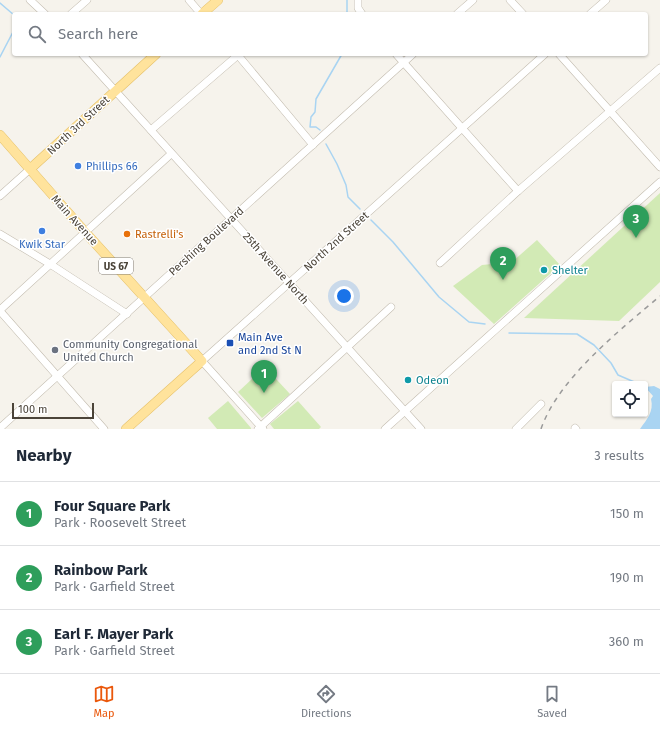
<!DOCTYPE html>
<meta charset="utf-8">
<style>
:root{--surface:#fff;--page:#f2f2f3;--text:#1f2937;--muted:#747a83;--line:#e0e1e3;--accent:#ea580c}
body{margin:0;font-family:"Fira Sans",sans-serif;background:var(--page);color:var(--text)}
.controls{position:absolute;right:12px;bottom:12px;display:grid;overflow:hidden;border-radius:4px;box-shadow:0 1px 3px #0004}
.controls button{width:36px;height:36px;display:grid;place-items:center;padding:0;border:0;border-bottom:1px solid var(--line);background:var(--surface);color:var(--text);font:20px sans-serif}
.scale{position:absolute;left:12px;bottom:10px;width:82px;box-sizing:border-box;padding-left:4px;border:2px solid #4b4439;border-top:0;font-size:11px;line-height:14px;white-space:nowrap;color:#4b4439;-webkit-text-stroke:3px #fff;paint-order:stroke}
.you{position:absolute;left:344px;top:296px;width:14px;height:14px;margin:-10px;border:3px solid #fff;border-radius:50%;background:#1a73e8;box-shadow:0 0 0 6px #1a73e833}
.badge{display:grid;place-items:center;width:26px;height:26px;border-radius:50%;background:var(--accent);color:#fff;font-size:13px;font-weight:700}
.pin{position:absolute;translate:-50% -33px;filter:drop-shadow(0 1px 2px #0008)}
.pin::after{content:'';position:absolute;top:21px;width:14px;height:12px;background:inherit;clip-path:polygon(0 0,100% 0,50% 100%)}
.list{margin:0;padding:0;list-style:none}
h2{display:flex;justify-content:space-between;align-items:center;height:52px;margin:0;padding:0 16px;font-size:17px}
h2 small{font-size:13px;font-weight:400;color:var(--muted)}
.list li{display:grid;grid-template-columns:26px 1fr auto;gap:12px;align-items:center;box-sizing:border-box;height:64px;padding:0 16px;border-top:1px solid var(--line)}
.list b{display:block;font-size:15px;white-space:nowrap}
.list p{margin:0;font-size:13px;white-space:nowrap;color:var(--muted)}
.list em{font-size:13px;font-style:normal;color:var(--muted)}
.icon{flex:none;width:22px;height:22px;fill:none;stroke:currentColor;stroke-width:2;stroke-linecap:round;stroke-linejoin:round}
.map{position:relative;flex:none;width:660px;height:429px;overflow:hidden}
.search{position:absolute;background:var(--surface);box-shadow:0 1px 3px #0004;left:12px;right:12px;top:12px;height:44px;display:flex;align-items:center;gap:10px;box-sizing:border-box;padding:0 14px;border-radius:4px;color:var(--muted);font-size:15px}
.sheet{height:244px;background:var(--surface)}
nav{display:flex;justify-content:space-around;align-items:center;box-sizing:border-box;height:56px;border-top:1px solid var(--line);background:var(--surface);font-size:11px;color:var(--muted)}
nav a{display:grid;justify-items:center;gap:2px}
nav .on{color:var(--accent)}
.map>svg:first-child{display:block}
.green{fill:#d2eab5}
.water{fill:#a9d4f2}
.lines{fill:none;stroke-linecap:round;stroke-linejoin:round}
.stream{stroke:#a9d4f2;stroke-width:1.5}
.minor-casing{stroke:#c2bbae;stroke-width:8}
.major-casing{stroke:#e6c16a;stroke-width:10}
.minor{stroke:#fff;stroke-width:7}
.major{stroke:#ffe39c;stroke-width:9}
.rail{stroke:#9a9a9a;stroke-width:1.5;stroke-dasharray:5 5;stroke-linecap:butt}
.shop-dot{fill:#3f7fe0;stroke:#fff;stroke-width:1.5}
.food-dot{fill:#e8710a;stroke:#fff;stroke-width:1.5}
.culture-dot{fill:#0f9aa8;stroke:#fff;stroke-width:1.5}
.transit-dot{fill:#1a4fb4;stroke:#fff;stroke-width:1.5}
.worship-dot{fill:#6b7280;stroke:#fff;stroke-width:1.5}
.labels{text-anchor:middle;stroke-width:3;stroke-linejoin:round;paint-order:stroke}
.shield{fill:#fff;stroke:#817c74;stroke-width:1}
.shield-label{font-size:10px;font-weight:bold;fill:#4b4439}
.street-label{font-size:11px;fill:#4b4439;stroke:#fff}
.shop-label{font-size:11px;fill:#366cbe;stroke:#fff;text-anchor:start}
.food-label{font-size:11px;fill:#c56008;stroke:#fff;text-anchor:start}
.culture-label{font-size:11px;fill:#0d838f;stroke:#fff;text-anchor:start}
.transit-label{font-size:11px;fill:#164399;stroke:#fff;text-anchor:start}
.worship-label{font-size:11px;fill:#5b616d;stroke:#fff;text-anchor:start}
</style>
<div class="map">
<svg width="660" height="429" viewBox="0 0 660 429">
<rect width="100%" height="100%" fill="#f6f3ec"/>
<g class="green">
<polygon points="660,193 660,282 619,321 524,318"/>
<polygon points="537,240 560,265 494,324 453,286 482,265 512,262"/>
<polygon points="265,367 290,394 262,418 238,392"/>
<polygon points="228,401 251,428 251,429 217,429 208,418"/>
<polygon points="298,401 321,427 319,429 274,429 270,424"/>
</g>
<path class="water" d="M654,386L660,389V429H640C647,419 654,412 651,399L653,396L645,387Z"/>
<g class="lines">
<g class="stream">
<polyline points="0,3 14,15"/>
<polyline points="347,14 347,0"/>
<polyline points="0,57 14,30"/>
<polyline points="320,130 316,127 310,127 311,117 315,112 316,99 342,54"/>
<polyline points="326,144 337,164 346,185 348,197 360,209"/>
<polyline points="371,220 393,242 439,297 469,322 485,324"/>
<polyline points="509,333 577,334 594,345 611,363 618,375 639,384"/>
</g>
<g class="minor-casing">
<g id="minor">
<polyline points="30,0 45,14"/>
<polyline points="189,0 201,14"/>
<polyline points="358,0 358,8 362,14"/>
<polyline points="510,0 523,14"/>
<polyline points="71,14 87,0"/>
<polyline points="457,14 473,0"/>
<polyline points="590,14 606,0"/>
<polyline points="82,54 421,429"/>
<polyline points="237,54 313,145"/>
<polyline points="396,54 518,191"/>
<polyline points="559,54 660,167"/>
<polyline points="151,130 238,55"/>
<polyline points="0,196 30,169"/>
<polyline points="0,234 50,264 127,314"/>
<polyline points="440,263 518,191 660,68"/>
<polyline points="0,310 171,154"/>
<polyline points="0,311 104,429"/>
<polyline points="0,428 413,54"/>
<polyline points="575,428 576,429"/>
<polyline points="258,429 391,307"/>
<polyline points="263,429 202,361 545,54"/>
<polyline points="385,429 660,182"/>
<polyline points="516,429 541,404"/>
</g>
</g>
<g class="major-casing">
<g id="major">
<polyline points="202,14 218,0"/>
<polyline points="0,135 85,232 202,361 126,429"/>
<polyline points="30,169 156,54"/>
</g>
</g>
<use href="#minor" class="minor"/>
<use href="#major" class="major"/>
<path class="rail" d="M541,429C558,379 620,330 660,296"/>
</g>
<g class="shop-dot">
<circle cx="78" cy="166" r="4"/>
<circle cx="42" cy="231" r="4"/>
</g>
<circle class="food-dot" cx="127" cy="234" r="4"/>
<g class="culture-dot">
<circle cx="544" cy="270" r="4"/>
<circle cx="408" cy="380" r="4"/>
</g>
<rect class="transit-dot" x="226" y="339" width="8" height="8" rx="2"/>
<circle class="worship-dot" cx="55" cy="350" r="4"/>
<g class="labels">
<rect class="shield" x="99" y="258" width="34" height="16" rx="3"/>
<g class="shield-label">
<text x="116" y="270">US 67</text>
</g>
<g class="street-label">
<text transform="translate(78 125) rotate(-43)" y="4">North 3rd Street</text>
<text transform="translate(75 220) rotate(48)" y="4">Main Avenue</text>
<text transform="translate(206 241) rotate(-42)" y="4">Pershing Boulevard</text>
<text transform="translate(336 241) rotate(-42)" y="4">North 2nd Street</text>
<text transform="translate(276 268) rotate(48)" y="4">25th Avenue North</text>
</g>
<g class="shop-label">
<text x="86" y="170">Phillips 66</text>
<text x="42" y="248" text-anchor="middle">Kwik Star</text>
</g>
<g class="food-label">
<text x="135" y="238">Rastrelli's</text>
</g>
<g class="culture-label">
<text x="552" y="274">Shelter</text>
<text x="416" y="384">Odeon</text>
</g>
<g class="transit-label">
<text x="238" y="341">Main Ave<tspan x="238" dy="13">and 2nd St N</tspan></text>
</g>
<g class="worship-label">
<text x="63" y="348">Community Congregational<tspan x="63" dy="13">United Church</tspan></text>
</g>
</g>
</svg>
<div class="controls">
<button><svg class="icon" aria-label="locate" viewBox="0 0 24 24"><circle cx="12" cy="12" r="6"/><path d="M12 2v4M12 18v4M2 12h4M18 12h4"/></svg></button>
</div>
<div class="scale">100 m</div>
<div class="you"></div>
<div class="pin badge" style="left:264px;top:393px;background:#2e9e5b">1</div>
<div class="pin badge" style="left:503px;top:280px;background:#2e9e5b">2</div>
<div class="pin badge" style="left:636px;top:238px;background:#2e9e5b">3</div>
<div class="search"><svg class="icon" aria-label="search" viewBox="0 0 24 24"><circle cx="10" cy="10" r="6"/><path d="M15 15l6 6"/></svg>Search here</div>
</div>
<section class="sheet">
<h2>Nearby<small>3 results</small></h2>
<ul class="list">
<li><span class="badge" style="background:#2e9e5b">1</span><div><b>Four Square Park</b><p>Park · Roosevelt Street</p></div><em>150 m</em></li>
<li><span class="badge" style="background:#2e9e5b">2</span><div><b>Rainbow Park</b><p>Park · Garfield Street</p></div><em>190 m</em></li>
<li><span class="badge" style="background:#2e9e5b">3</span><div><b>Earl F. Mayer Park</b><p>Park · Garfield Street</p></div><em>360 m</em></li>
</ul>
</section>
<nav>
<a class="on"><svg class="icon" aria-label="map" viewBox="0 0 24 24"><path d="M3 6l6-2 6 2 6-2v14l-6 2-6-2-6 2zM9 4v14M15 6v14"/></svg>Map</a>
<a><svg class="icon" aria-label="directions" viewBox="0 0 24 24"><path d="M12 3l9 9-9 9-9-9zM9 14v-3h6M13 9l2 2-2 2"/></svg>Directions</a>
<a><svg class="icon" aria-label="saved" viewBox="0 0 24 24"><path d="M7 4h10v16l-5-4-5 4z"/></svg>Saved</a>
</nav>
